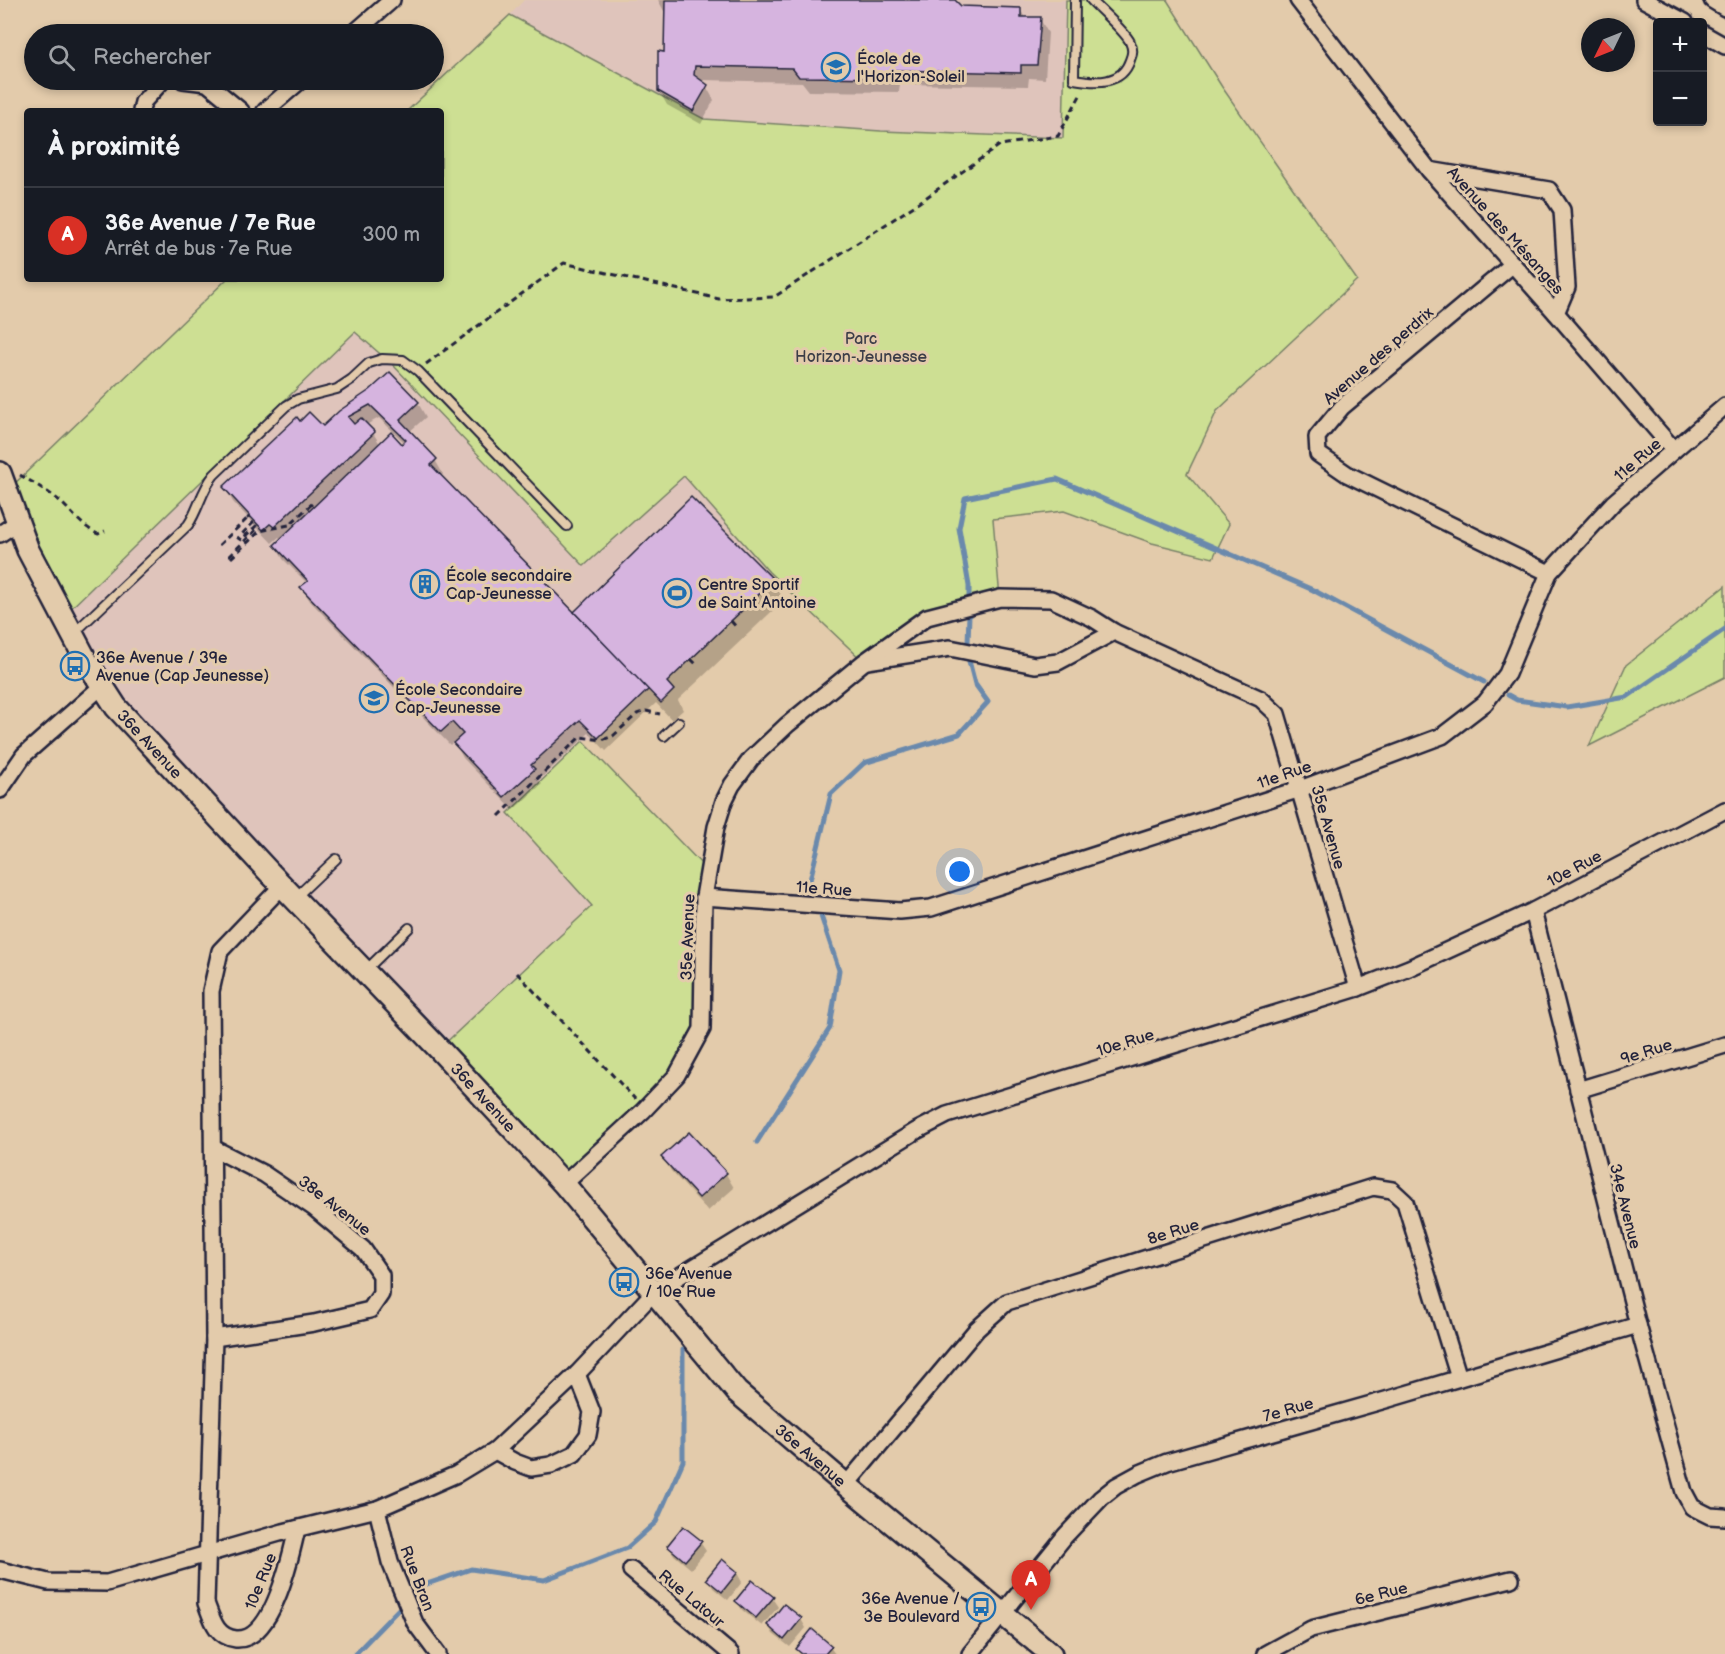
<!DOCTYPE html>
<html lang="fr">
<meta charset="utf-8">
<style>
:root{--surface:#171b24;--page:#242831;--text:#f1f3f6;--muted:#9ea1a6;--line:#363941;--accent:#d93025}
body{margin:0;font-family:"Balsamiq Sans",sans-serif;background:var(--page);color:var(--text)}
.controls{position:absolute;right:18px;top:18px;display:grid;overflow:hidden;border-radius:6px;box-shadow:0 3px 9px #0003}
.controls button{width:54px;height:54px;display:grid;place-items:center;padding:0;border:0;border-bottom:2px solid var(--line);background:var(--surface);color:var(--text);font:30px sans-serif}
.compass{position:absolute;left:1581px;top:18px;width:54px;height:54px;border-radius:50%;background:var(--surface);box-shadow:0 3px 9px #0003;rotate:227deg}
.you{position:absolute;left:960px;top:872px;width:21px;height:21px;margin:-15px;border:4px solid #fff;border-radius:50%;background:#1a73e8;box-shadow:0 0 0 9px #1a73e833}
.badge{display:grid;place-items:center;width:39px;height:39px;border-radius:50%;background:var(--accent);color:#fff;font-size:20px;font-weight:700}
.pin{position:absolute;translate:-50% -50px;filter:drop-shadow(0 2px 3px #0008)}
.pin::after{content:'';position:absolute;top:32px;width:21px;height:18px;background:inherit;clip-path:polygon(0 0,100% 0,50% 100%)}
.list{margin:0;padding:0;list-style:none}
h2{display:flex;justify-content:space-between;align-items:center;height:78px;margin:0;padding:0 24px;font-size:26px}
h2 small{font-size:20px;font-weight:400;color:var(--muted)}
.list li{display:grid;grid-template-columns:39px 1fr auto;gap:18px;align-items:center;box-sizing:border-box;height:96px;padding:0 24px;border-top:2px solid var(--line)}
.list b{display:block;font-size:22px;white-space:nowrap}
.list p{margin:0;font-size:20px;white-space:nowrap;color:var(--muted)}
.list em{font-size:20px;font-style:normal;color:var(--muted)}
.icon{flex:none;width:33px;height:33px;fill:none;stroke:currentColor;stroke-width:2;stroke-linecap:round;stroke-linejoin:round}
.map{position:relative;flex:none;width:1725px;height:1654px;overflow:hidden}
.search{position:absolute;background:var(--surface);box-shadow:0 3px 9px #0003;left:24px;top:24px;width:420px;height:66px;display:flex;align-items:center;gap:15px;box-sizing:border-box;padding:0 21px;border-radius:33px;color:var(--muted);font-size:22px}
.panel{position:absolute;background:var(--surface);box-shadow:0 3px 9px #0003;left:24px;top:108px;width:420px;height:174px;border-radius:6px}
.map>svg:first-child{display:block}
.built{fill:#dfc4bb}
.green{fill:#cddf93;stroke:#788067;stroke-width:1.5}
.shadow{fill:#0003;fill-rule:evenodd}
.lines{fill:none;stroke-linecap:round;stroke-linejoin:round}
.stream{stroke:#6a89ac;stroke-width:5}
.building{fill:#d6b4df;stroke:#22223b;stroke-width:1.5}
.lane-casing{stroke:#22223b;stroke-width:12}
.street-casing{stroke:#22223b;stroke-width:20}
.secondary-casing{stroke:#22223b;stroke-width:26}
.path{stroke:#22223b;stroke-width:3;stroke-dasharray:6 4.5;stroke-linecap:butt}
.lane{stroke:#e3cbab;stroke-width:8}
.street{stroke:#e3cbab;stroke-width:15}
.secondary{stroke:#e3cbab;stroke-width:21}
.labels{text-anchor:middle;stroke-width:6;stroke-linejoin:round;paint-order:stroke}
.poi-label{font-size:16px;fill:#22223b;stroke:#e3cbab;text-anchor:start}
.street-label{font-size:16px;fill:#22223b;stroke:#e3cbab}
.park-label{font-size:16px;fill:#3c3e48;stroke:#e3cbab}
</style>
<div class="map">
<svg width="1725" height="1654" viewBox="0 0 1725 1654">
<rect width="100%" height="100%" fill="#e3cbab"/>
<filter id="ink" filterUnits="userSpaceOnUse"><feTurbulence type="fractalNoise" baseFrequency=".0167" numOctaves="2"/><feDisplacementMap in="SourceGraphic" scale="12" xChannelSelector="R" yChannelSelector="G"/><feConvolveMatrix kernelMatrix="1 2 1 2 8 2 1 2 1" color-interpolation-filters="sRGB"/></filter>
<g filter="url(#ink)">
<g class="built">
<polygon points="524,0 1066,0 1064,138 881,131 704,119 510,15"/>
<polygon points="355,332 394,366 584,566 684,476 769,572 598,738 582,741 508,813 592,905 439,1049 164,760 62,617"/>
</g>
<g class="green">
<polygon points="1066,0 1167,0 1222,87 1357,280 1217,411 1187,474 1229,524 1213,558 1152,543 1064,511 993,519 1000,598 927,617 864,662 769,572 684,476 584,566 394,366 355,332 62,617 7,491 227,279 441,279 441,111 407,111 510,15 704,119 881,131 1063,138"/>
<polygon points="1725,586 1725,677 1589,746 1626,665"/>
<polygon points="583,741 709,872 702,1029 677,1075 564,1184 439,1049 592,906 508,813"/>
</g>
<g class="shadow">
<polygon points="658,0 953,0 961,7 1020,9 1025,18 1040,19 1048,33 1045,79 1029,78 1028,86 900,84 899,92 809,91 802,82 702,80 702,83 706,86 714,100 701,124 667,105 659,91 665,54 665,13"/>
<path d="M371,392L418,403L426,417L409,432L435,460L443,474L440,477L580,622L773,581L784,600L678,700L683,710L672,720L656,703L606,751L589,733L539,780L542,784L513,810L463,758L454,741L450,745L310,601L302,588L307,583L283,559L275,545L281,539L279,537L272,543L233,502L225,488L300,423L323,429ZM379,418L405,443L402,446L380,444L373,433L366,425Z"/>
<polygon points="663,1157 726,1174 734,1188 708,1211 671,1171"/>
<polygon points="700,1542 706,1551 691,1569 674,1555 669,1546"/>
<polygon points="722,1561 737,1573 742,1582 728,1600 713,1588 708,1579"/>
<polygon points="772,1598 778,1607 762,1626 742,1610 737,1601"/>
<polygon points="801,1619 806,1628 790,1647 773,1634 768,1625"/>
<polygon points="830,1647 835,1654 800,1654 798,1649"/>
</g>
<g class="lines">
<g class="stream">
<polyline points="969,596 969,586 959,528 965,498 1057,479 1313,590 1484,682"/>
<polyline points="968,642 969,615"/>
<polyline points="1508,695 1517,700 1567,707 1627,697 1725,629"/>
<polyline points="812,888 810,880 831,794 864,763 959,734 988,702 975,684 968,657"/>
<polyline points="757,1142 830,1028 839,970 821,916"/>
<polyline points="355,1654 421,1586 471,1569 544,1580 627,1548 656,1522 683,1461 683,1350"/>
</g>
</g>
<g class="building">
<polygon points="665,0 955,0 961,6 1021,8 1021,17 1041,17 1037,65 1021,65 1021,73 892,70 891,78 799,77 792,68 695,66 694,75 708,85 693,111 658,91 658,51 664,52"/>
<polygon points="390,372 419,402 400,420 437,459 431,465 649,689 598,738 580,720 531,765 535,769 504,797 453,743 463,734 452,722 441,732 300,587 308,581 274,545 391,432 402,444 406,440 370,405 348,417 354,424 361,418 375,432 274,527 270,524 263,530 223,487 297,417 300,421 309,412 323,426 339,411 370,390"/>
<polygon points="691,497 774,580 667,682 674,690 661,703 574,612"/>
<polygon points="689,1132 727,1173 699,1198 661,1157"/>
<polygon points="683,1526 702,1541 685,1561 667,1546"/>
<polygon points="722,1559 738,1572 722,1592 706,1579"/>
<polygon points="752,1580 774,1597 756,1618 735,1601"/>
<polygon points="784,1604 802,1618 784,1640 767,1625"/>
<polygon points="812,1629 832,1646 825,1654 802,1654 796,1649"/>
</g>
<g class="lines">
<g class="lane-casing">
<g id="lane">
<path d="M1075,0L1074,79C1096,83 1122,85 1130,60C1133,53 1133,49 1130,42C1125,31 1100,10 1091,0"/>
<path d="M73,634L188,525C199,509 201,491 214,475L286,406L298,399L337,389L352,379L369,363L382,359L403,360L418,371L567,526"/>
<polyline points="664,736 679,722"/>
<polyline points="296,897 336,859"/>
<polyline points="366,970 409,928"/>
</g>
</g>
<g class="street-casing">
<g id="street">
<polyline points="1298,0 1429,170 1556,313 1674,450"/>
<polyline points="1644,0 1685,22"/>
<polyline points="1712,0 1725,8"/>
<polyline points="1702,33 1725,46"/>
<polyline points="353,34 392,0"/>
<polyline points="183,80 207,83 241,111"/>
<polyline points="141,111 143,102 163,80"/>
<polyline points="265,111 301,80"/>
<polyline points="1429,170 1549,190 1562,210 1567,287 1556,313"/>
<polyline points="1513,264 1342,407 1317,437 1318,454 1347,474 1549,573"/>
<polyline points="0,534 18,522"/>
<polyline points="867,661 950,648 1035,665 1058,662 1114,632"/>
<polyline points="0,790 24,755 102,686"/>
<path d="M282,886L220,951L211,991L214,1338L206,1603C212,1619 216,1637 236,1639C273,1642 291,1555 297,1529"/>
<polyline points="704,897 900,911 931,908 1300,789 1442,736 1485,703 1507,674 1549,573 1613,503 1725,406"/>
<polyline points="1533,911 1638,1325 1684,1492 1692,1507 1710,1516 1725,1517"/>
<polyline points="1578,1090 1725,1045"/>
<polyline points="213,1148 264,1174 314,1208 363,1249 381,1275 381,1294 370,1310 314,1323 214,1338"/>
<polyline points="564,1184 643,1111 677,1075 702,1029 704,897 716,827 724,801 732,785 751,759 787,725 864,662 927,617 1000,598 1051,599 1092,618 1114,632 1261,699 1277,714 1358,988"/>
<polyline points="495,1451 515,1462 531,1468 551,1465 574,1454 588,1435 592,1412 577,1374"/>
<polyline points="846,1485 977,1329 1007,1302 1373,1187 1392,1190 1405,1202 1459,1378"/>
<polyline points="377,1509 390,1562 415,1623 438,1654"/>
<polyline points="0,1570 48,1582 107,1583 283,1532 377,1509 457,1474 495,1451 577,1374 655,1291 916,1131 947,1115 1358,988 1409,968 1533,911 1725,810"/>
<polyline points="631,1570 731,1654"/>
<polyline points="970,1654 1065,1536 1101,1498 1116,1486 1138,1474 1167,1462 1389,1399 1638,1325"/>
<polyline points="1265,1654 1311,1629 1511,1579"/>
</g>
</g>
<g class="secondary-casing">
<g id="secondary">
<path id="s1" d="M0,473L28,550L87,662L116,707L269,872L439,1049L564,1184L737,1392L846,1485L1051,1654"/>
</g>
</g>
<g class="path">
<polyline points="426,364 564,263 719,299 774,297 914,206 1000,145 1058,136 1082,92"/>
<path d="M20,475C34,483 49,492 61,502C73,514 83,527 98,534L105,531"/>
<polyline points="219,545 248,518"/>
<polyline points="229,556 258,528 256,526 241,540 238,538 253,523 248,518 250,516"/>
<polyline points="231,558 260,531 289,525 315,501"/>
<polyline points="731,621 737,628"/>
<polyline points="691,659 698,666"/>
<polyline points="499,816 580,737 602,740 613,736 637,714 646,711 660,714"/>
<polyline points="517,973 635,1099"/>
</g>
<use href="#lane" class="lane"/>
<use href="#street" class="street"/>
<use href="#secondary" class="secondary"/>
</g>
</g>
<defs>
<g id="school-ring" transform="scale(1.5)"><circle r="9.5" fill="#e3cbab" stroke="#1f6fb2" stroke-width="1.5"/><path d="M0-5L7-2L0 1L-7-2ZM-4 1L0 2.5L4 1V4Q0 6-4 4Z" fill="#1f6fb2"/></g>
<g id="building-ring" transform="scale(1.5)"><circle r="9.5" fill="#e3cbab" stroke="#1f6fb2" stroke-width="1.5"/><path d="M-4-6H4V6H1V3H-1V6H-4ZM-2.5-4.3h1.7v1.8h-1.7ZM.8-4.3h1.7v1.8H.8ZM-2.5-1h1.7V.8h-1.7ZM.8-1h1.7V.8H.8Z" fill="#1f6fb2"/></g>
<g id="stadium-ring" transform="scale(1.5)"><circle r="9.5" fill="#e3cbab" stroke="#1f6fb2" stroke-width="1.5"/><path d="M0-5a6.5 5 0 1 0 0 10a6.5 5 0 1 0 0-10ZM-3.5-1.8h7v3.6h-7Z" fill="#1f6fb2"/></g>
<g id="bus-ring" transform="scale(1.5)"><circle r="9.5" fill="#e3cbab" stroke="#1f6fb2" stroke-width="1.5"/><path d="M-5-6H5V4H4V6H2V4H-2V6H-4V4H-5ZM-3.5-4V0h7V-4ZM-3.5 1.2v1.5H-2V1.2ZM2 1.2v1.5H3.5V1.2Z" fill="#1f6fb2"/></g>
</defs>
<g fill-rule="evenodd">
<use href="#school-ring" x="836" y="67"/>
<use href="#building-ring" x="425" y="584"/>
<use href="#stadium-ring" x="677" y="593"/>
<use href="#bus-ring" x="75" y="666"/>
<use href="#school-ring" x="374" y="698"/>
<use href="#bus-ring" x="624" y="1282"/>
<use href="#bus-ring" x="981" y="1607"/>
</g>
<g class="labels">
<g class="poi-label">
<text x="857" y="64">École de<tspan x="857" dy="18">l'Horizon-Soleil</tspan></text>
<text x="446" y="581">École secondaire<tspan x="446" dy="18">Cap-Jeunesse</tspan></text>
<text x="698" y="590">Centre Sportif<tspan x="698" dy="18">de Saint Antoine</tspan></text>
<text x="96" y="663">36e Avenue / 39e<tspan x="96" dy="18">Avenue (Cap Jeunesse)</tspan></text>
<text x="395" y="695">École Secondaire<tspan x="395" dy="18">Cap-Jeunesse</tspan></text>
<text x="645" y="1279">36e Avenue<tspan x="645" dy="18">/ 10e Rue</tspan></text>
<text x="960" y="1604" text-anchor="end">36e Avenue /<tspan x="960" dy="18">3e Boulevard</tspan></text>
</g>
<g class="street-label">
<text transform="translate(1506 230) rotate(48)" y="6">Avenue des Mésanges</text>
<text transform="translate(1378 355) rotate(-41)" y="6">Avenue des perdrix</text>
<text transform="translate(1637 459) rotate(-41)" y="6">11e Rue</text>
<text dy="6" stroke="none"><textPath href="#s1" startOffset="312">36e Avenue</textPath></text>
<text transform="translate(1284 774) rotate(-19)" y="6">11e Rue</text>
<text transform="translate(1329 827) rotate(74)" y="6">35e Avenue</text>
<text transform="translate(1574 868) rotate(-28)" y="6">10e Rue</text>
<text transform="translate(824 888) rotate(4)" y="6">11e Rue</text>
<text transform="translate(687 937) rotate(-88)" y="6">35e Avenue</text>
<text transform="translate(1125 1042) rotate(-17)" y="6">10e Rue</text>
<text transform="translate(1646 1051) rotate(-17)" y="6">9e Rue</text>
<text dy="6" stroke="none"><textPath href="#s1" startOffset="798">36e Avenue</textPath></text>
<text transform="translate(335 1205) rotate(38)" y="6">38e Avenue</text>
<text transform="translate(1626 1206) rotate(76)" y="6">34e Avenue</text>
<text transform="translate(1173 1231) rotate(-17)" y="6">8e Rue</text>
<text transform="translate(1288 1409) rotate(-16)" y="6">7e Rue</text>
<text dy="6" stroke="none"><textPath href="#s1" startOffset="1284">36e Avenue</textPath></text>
<text transform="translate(418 1578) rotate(69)" y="6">Rue Bran</text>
<text transform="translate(260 1581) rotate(-68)" y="6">10e Rue</text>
<text transform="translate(1381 1593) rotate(-14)" y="6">6e Rue</text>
<text transform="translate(692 1598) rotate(40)" y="6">Rue Latour</text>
</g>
<g class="park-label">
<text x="861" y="344">Parc<tspan x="861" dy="18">Horizon-Jeunesse</tspan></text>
</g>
</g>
</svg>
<div class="controls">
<button>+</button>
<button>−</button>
</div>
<svg class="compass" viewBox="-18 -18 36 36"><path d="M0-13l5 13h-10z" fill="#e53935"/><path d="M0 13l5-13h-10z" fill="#9ea1a6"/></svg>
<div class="you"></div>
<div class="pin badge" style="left:1031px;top:1610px">A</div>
<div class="search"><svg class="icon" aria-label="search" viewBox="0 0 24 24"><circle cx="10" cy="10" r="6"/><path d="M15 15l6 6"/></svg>Rechercher</div>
<section class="panel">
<h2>À proximité<small></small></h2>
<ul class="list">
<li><span class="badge">A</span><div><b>36e Avenue / 7e Rue</b><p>Arrêt de bus · 7e Rue</p></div><em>300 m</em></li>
</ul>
</section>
</div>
